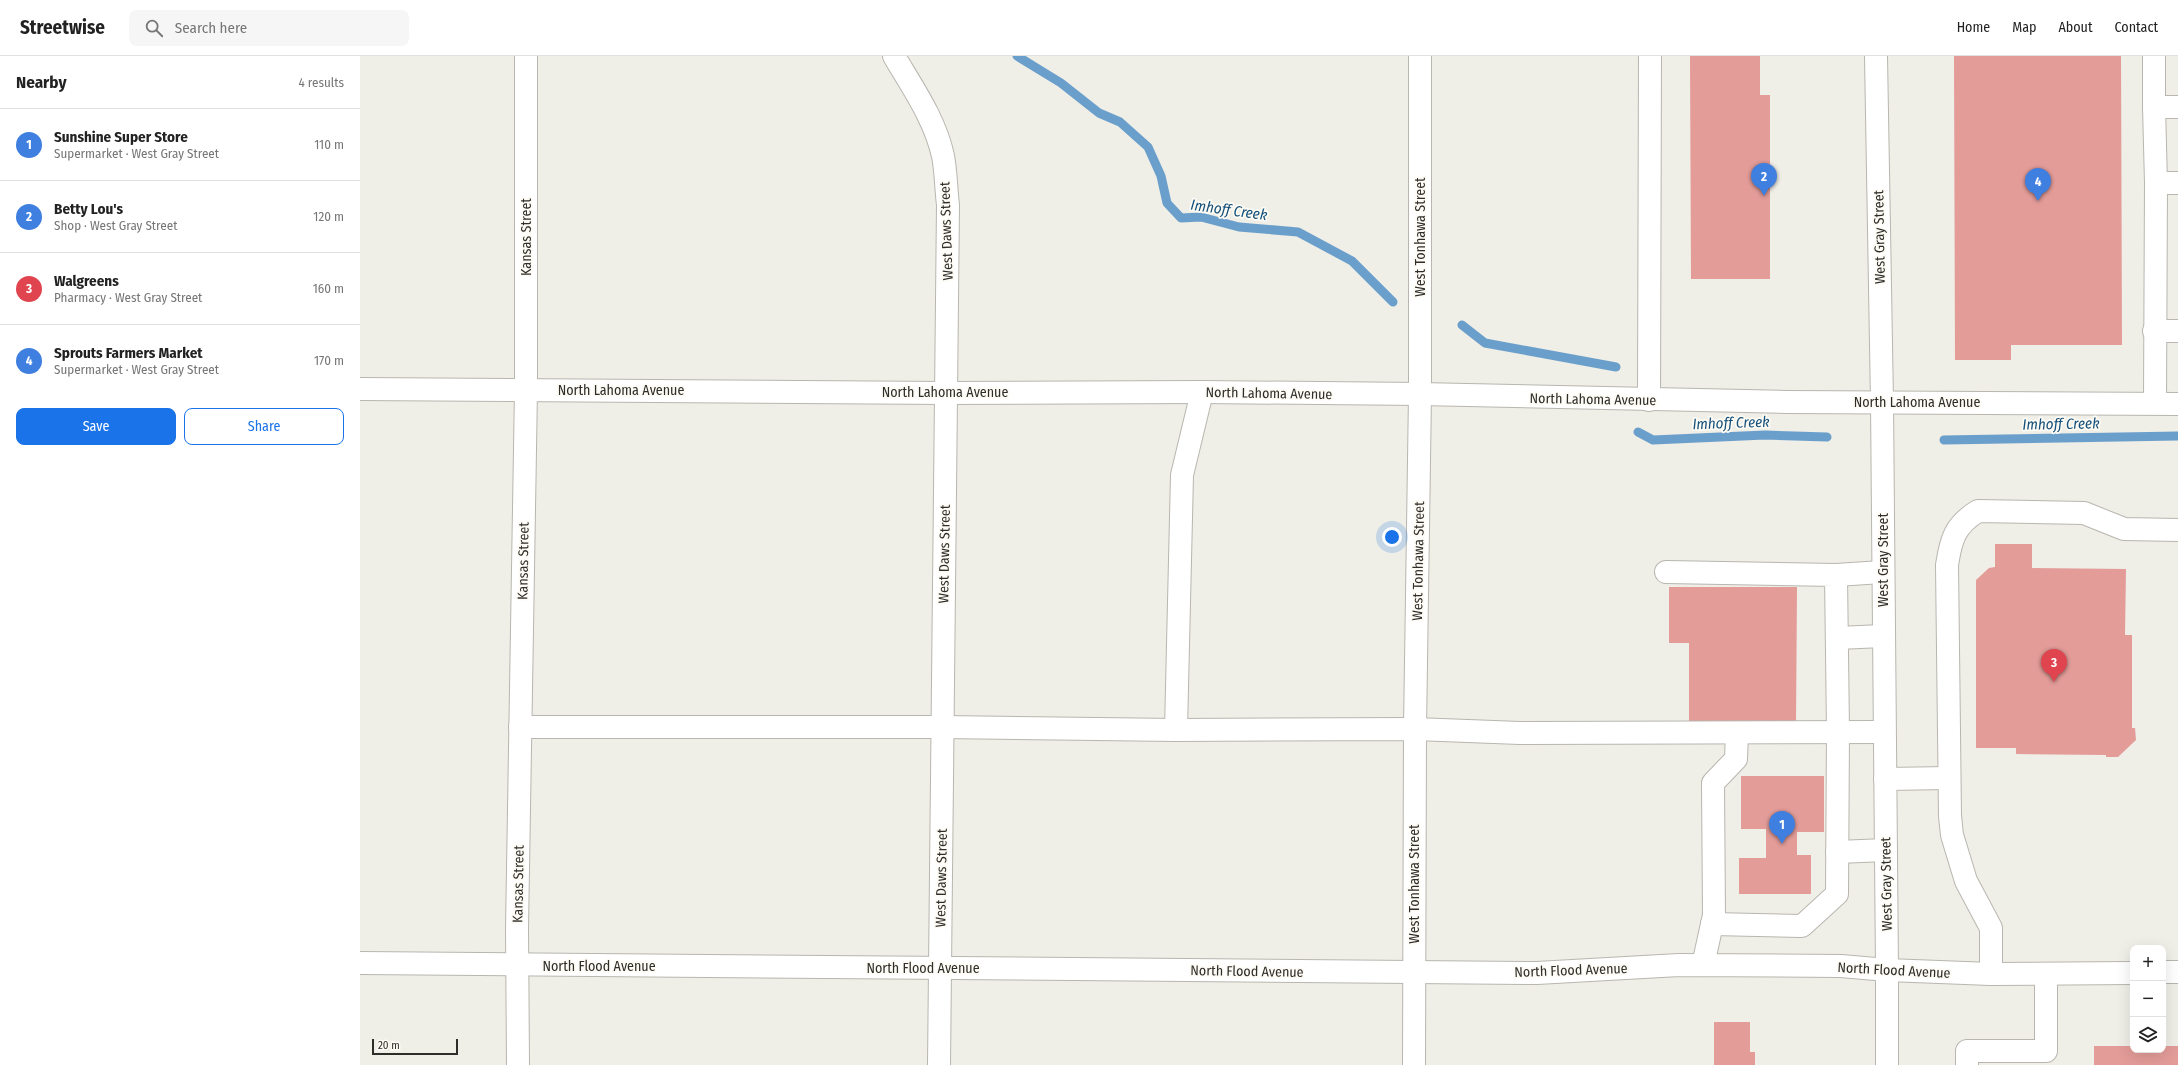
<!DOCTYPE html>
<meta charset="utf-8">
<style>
:root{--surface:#fff;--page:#f6f6f6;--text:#222;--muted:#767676;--line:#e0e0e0;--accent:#1a73e8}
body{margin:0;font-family:"Fira Sans Condensed",sans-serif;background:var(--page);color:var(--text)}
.controls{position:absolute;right:12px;bottom:12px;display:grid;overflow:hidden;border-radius:8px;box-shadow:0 4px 16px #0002}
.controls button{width:36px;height:36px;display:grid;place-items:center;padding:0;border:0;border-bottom:1px solid var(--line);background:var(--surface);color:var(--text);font:20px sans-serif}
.scale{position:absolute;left:12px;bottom:10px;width:86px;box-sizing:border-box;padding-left:4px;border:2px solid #2d2d2a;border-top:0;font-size:11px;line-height:14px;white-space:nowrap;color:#2d2d2a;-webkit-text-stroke:3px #fdfbf4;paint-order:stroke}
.you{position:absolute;left:1032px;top:481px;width:14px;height:14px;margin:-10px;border:3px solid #fff;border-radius:50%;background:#1a73e8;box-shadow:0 0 0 6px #1a73e833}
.badge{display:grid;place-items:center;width:26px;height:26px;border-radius:50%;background:var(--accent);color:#fff;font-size:13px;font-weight:700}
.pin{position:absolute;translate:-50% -33px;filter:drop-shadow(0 1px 2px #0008)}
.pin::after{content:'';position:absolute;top:21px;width:14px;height:12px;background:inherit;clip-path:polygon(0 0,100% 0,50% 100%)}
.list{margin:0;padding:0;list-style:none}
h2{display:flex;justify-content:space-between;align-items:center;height:52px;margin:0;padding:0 16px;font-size:17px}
h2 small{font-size:13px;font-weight:400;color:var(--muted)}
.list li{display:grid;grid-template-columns:26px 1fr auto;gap:12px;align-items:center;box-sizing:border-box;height:72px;padding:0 16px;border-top:1px solid var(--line)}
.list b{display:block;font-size:15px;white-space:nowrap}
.list p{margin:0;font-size:13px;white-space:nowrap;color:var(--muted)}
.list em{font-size:13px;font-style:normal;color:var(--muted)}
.actions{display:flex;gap:8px;padding:12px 16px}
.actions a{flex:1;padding:9px 0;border:1px solid var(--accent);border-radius:8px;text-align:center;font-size:14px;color:var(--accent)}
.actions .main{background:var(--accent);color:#fff}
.icon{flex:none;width:22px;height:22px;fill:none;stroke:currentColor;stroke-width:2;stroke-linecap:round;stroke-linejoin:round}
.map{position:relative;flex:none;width:1818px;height:1009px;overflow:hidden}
header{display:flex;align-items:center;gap:24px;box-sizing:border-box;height:56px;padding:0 20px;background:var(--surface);border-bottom:1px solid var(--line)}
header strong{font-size:19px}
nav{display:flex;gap:22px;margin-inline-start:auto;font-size:14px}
.search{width:280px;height:36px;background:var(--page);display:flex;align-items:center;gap:10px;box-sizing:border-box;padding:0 14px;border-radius:8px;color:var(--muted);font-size:15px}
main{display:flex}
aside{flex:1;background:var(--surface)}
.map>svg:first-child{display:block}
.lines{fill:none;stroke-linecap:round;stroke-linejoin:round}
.stream{stroke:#6b9fcb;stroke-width:9}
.building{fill:#e39c98}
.minor-casing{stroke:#b8b6af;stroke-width:24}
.major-casing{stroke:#b8b6af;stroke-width:24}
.minor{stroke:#fff;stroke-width:22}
.major{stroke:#fff;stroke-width:22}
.labels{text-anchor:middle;stroke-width:3.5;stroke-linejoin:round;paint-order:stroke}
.street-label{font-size:14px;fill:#2d2d2a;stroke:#fdfbf4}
.water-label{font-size:15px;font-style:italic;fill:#14507b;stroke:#fdfbf4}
</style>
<header>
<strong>Streetwise</strong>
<div class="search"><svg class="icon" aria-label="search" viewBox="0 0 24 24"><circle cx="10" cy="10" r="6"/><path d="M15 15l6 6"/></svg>Search here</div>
<nav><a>Home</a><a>Map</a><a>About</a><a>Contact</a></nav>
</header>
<main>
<aside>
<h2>Nearby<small>4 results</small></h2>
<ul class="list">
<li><span class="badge" style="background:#3f7fe0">1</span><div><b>Sunshine Super Store</b><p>Supermarket · West Gray Street</p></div><em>110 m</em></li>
<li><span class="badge" style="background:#3f7fe0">2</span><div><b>Betty Lou's</b><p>Shop · West Gray Street</p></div><em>120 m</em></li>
<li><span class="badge" style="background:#e0444e">3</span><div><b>Walgreens</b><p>Pharmacy · West Gray Street</p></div><em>160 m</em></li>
<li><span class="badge" style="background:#3f7fe0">4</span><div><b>Sprouts Farmers Market</b><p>Supermarket · West Gray Street</p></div><em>170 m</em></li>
</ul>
<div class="actions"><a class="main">Save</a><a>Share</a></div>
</aside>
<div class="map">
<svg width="1818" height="1009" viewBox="0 0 1818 1009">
<rect width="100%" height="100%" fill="#efeee7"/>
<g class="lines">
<g class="stream">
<polyline points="657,0 701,27 739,57 760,66 788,91 801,120 807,147 821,162 841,161 879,171 938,176 992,205 1033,246"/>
<polyline points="1102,269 1125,287 1256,311"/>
<polyline points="1278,376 1293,384 1405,379 1467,381"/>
<polyline points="1584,384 1818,380"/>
</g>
</g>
<g class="building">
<polygon points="1330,0 1400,0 1400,39 1410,39 1410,223 1331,223"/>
<polygon points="1594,0 1761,0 1762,289 1651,289 1651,304 1595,304"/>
<polygon points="1635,488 1672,488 1672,512 1766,513 1765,579 1772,579 1772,672 1775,672 1776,684 1758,701 1746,701 1746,699 1656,698 1656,692 1616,692 1616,524 1629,512 1635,511"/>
<polygon points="1309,531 1437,531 1436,666 1329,666 1329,587 1309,587"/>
<polygon points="1381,720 1464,720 1464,776 1437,776 1437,799 1451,799 1451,838 1379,838 1379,802 1406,802 1406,773 1381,773"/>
<polygon points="1354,966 1390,966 1390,996 1395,996 1395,1009 1354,1009"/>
<polygon points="1734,990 1773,990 1773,994 1803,994 1803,990 1818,990 1818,1009 1734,1009"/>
</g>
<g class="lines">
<g class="minor-casing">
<g id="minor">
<path d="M534,0C552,31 575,63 583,100C586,115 586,133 588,149L579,1009"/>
<polyline points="1794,0 1794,51 1818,51"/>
<polyline points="1794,51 1796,127 1795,347"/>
<polyline points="1796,127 1818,127"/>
<polyline points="1794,275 1818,275"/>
<polyline points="0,333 586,337 842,336 1060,338 1427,346 1818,348"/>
<polyline points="1289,344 1290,0"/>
<polyline points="1306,516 1476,519 1478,676 1477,838 1442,870 1352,868"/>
<polyline points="1476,519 1522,516"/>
<polyline points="1477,582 1523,580"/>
<polyline points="160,671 582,671 816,674 1055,673 1160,677 1524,676"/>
<polyline points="816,674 822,419 842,336"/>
<polyline points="1525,723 1589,722"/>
<polyline points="1477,796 1526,794"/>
<polyline points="0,907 1177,917 1319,909 1481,910 1527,914 1527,1009"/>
<polyline points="1343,909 1354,859 1353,727 1376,703 1377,677"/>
<path d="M1631,918V872L1606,825L1592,779L1590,760L1587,509C1591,483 1595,469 1618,455L1724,457L1764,473L1818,474"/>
<polyline points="158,1009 157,873 166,333 166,0"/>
<polyline points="1054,1009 1055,673 1060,338 1060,0"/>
<polyline points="1607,1009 1607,995 1686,995 1686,918"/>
</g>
</g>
<g class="major-casing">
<g id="major">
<polyline points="1516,0 1522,346 1527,914 1631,918 1773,917"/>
<polyline points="1803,916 1818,916"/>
</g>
</g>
<use href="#minor" class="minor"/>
<use href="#major" class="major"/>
</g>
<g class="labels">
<g class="street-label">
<text transform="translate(586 175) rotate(-92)" y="5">West Daws Street</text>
<text transform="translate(166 181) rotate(-90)" y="5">Kansas Street</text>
<text transform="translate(1060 181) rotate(-90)" y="5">West Tonhawa Street</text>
<text transform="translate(1519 181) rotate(-91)" y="5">West Gray Street</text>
<text x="261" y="339">North Lahoma Avenue</text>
<text x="585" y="341">North Lahoma Avenue</text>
<text transform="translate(909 337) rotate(1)" y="5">North Lahoma Avenue</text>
<text transform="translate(1233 343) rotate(1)" y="5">North Lahoma Avenue</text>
<text x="1557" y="351">North Lahoma Avenue</text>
<text transform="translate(584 498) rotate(-89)" y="5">West Daws Street</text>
<text transform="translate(1523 504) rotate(-90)" y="5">West Gray Street</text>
<text transform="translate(163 505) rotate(-89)" y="5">Kansas Street</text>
<text transform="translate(1058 505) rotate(-89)" y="5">West Tonhawa Street</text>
<text transform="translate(581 822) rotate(-89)" y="5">West Daws Street</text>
<text transform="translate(158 828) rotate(-89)" y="5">Kansas Street</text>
<text transform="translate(1054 828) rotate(-90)" y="5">West Tonhawa Street</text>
<text transform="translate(1526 828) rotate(-91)" y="5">West Gray Street</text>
<text x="239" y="915">North Flood Avenue</text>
<text x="563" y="917">North Flood Avenue</text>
<text transform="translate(1211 914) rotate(-2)" y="5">North Flood Avenue</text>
<text transform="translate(1534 914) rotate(3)" y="5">North Flood Avenue</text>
<text transform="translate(887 915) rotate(1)" y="5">North Flood Avenue</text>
</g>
<g class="water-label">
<text transform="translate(869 154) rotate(8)" y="5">Imhoff Creek</text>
<text transform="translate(1371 367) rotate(-2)" y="5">Imhoff Creek</text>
<text transform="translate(1701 368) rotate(-1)" y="5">Imhoff Creek</text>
</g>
</g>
</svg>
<div class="controls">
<button>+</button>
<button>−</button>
<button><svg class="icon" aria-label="layers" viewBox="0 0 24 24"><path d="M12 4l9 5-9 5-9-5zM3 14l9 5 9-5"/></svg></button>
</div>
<div class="scale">20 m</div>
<div class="you"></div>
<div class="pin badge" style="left:1422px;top:788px;background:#3f7fe0">1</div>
<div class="pin badge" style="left:1404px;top:140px;background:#3f7fe0">2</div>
<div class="pin badge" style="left:1694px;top:626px;background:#e0444e">3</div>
<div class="pin badge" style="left:1678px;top:145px;background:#3f7fe0">4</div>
</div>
</main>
